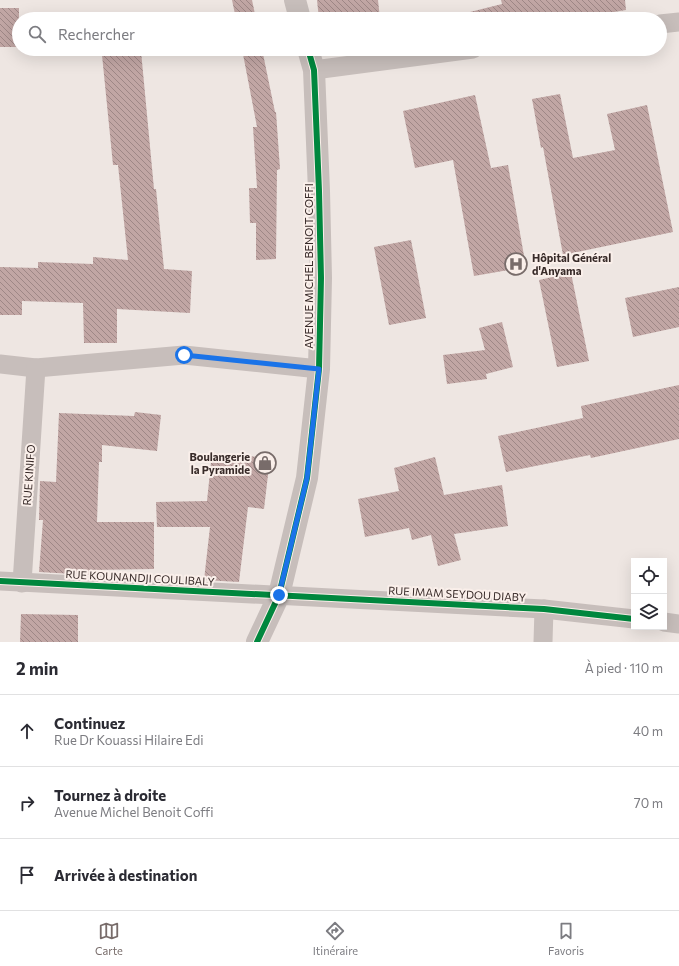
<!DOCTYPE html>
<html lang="fr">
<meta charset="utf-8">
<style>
:root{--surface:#fff;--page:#f7f7f7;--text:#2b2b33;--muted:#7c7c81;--line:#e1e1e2;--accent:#786c6a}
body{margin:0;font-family:Commissioner,sans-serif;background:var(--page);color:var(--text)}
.controls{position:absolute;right:12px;bottom:12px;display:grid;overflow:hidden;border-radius:0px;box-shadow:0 4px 16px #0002}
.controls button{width:36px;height:36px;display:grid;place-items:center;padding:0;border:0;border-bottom:1px solid var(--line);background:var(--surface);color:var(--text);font:20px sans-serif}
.stop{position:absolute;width:12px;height:12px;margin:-9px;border:3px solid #1a73e8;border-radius:50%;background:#fff}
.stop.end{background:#1a73e8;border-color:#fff;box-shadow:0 1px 4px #0008}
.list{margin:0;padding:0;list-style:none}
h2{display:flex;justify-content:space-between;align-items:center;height:52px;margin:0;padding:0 16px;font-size:17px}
h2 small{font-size:13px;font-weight:400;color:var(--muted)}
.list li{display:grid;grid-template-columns:26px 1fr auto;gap:12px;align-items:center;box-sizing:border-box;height:72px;padding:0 16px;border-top:1px solid var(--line)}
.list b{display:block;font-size:15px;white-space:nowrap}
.list p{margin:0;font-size:13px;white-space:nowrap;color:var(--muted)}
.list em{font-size:13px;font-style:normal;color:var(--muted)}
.icon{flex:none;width:22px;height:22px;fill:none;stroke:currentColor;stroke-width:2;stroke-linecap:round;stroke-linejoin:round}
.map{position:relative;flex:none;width:679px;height:642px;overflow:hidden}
.search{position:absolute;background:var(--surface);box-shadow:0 4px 16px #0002;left:12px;right:12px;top:12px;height:44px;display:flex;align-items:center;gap:10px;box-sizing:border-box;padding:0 14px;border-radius:22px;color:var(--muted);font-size:15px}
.sheet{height:268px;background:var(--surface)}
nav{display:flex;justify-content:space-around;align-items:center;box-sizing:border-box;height:56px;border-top:1px solid var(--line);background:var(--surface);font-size:11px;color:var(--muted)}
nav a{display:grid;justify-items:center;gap:2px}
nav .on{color:var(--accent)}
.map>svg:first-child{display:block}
.building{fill:url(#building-back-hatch)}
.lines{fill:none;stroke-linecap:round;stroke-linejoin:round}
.minor{stroke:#c7bebb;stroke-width:19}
.tertiary{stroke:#c7bebb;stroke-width:22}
.cycleway-casing{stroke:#faefea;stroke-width:8}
.cycleway{stroke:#00873e;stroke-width:6}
.route{stroke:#1a73e8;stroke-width:5}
.labels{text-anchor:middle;stroke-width:4;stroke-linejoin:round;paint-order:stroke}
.poi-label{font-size:11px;font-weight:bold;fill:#382b29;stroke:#faefea;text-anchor:start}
.street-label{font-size:11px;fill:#382b29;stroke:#faefea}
</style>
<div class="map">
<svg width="679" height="642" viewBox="0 0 679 642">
<defs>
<pattern id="building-back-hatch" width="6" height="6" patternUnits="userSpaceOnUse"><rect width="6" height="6" fill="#c1a6a4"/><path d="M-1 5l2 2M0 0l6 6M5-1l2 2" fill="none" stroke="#9e8786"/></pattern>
</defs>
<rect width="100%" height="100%" fill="#eee6e2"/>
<g class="building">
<polygon points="232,0 252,0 256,19 236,19"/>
<polygon points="317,0 378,0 380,19 319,19"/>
<polygon points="501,0 625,0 626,10 571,19 467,19 466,13 502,4"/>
<rect x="0" y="8" width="19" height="39"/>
<polygon points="242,49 262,49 275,112 276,112 280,169 277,170 276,259 256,260 256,223 250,223 249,188 257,188 253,127 257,127"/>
<polygon points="141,51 154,189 156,189 164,269 192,271 190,313 117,309 117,343 84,343 83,303 22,301 22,315 0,315 0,267 38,268 38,262 93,264 93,257 128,260 118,165 113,165 102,55"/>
<polygon points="560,94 573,158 615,150 607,114 647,105 673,232 563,255 543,147 541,148 532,99"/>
<polygon points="475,95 491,168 508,165 526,267 474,276 453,160 415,168 403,111"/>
<polygon points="411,240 426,318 389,325 374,247"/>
<polygon points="571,273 589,361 557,367 539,280"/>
<polygon points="679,287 679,327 633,337 625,298"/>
<polygon points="502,322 513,367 486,374 487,379 447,384 443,355 485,350 479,328"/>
<polygon points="679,385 679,439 591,458 590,455 506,472 498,436 583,418 581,406"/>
<polygon points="135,412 161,415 157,451 102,445 102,462 99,462 97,522 154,522 154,569 92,570 91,575 39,572 43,520 39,520 40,481 56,482 59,413 134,416"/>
<polygon points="212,453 270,458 264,509 248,507 239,582 204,580 210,527 157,527 156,502 207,501"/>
<polygon points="435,457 444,495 502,485 508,526 454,534 461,560 438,566 431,535 412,540 409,528 365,537 358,499 399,491 394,468"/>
<polygon points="21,614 78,615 78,642 20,642"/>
</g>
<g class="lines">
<g class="minor">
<polyline points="660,24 679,22"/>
<polyline points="314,70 473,49"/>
<polyline points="0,364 36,368 184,355 319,369"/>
<polyline points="0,581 544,609 634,619"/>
<polyline points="22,583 36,368"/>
<polyline points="664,622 679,624"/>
<polyline points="543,642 544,609"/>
</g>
<g class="tertiary">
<polyline points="295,0 300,19"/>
<polyline points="257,642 279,595 307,478 319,369 321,278 319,191 314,70 308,49"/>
</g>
<g class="cycleway-casing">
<g id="cycleway">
<polyline points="0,581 544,609 634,619"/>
<polyline points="257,642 279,595 307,478 319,369 321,278 319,191 314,70 308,49"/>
</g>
</g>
<use href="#cycleway" class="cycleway"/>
</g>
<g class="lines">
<polyline class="route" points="184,355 319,369 307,478 279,595"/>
</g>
<defs>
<g id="hospital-ring" transform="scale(1.15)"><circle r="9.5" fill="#faefea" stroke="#786c6a" stroke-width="1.5"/><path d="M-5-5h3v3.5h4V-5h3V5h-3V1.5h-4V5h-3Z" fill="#786c6a"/></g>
<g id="shop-ring" transform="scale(1.15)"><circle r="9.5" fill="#faefea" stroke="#786c6a" stroke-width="1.5"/><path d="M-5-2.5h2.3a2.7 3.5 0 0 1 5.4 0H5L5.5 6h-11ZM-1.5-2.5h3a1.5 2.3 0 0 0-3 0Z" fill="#786c6a"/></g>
</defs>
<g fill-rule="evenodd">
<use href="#hospital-ring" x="516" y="264"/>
<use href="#shop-ring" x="265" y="463"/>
</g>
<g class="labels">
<g class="poi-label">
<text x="532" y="262">Hôpital Général<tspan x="532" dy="13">d'Anyama</tspan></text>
<text x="250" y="461" text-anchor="end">Boulangerie<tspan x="250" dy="13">la Pyramide</tspan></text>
</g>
<g class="street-label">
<text transform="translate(309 266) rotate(-90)" y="4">AVENUE MICHEL BENOIT COFFI</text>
<text transform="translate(29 475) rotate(-86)" y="4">RUE KINIFO</text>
<text transform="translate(140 578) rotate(3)" y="4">RUE KOUNANDJI COULIBALY</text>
<text transform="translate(457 594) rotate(3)" y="4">RUE IMAM SEYDOU DIABY</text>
</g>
</g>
</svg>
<div class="controls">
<button><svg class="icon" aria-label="locate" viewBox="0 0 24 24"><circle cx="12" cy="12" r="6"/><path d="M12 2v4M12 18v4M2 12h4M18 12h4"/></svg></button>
<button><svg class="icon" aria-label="layers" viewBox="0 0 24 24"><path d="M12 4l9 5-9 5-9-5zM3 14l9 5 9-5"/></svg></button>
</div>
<div class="stop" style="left:184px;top:355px"></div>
<div class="stop end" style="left:279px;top:595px"></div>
<div class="search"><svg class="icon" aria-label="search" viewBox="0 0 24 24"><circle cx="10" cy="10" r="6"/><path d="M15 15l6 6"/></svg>Rechercher</div>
</div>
<section class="sheet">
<h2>2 min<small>À pied · 110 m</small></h2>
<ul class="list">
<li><svg class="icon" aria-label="ahead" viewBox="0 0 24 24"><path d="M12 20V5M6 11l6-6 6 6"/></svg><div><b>Continuez</b><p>Rue Dr Kouassi Hilaire Edi</p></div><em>40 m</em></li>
<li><svg class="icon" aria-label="right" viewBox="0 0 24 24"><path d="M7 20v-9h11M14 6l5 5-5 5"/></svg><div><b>Tournez à droite</b><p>Avenue Michel Benoit Coffi</p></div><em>70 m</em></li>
<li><svg class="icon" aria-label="arrive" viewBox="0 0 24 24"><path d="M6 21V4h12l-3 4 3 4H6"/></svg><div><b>Arrivée à destination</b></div></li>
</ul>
</section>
<nav>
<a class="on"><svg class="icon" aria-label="map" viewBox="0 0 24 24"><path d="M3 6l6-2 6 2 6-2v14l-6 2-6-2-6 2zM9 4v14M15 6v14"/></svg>Carte</a>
<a><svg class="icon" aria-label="directions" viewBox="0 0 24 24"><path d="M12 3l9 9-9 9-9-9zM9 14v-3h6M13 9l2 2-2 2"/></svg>Itinéraire</a>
<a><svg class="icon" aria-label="saved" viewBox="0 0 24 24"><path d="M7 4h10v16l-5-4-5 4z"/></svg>Favoris</a>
</nav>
